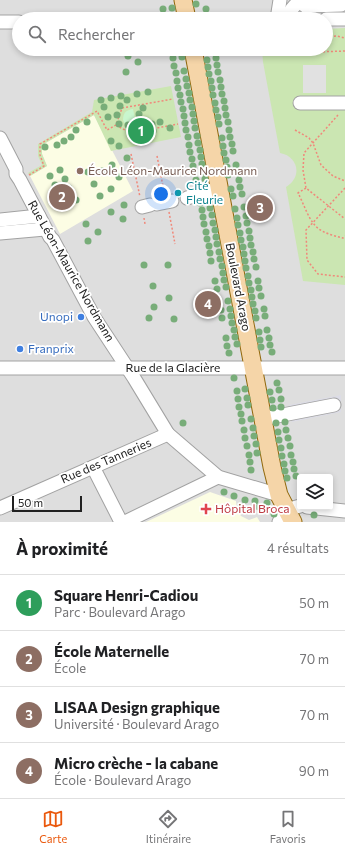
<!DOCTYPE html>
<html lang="fr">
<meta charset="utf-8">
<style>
:root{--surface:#fff;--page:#f6f6f6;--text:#202124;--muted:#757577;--line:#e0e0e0;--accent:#ea580c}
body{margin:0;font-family:Commissioner,sans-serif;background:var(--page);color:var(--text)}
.controls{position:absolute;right:12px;bottom:12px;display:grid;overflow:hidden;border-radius:4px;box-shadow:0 2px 6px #0003}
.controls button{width:36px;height:36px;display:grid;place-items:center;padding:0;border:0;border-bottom:1px solid var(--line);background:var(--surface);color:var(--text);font:20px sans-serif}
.scale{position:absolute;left:12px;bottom:10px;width:70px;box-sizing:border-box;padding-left:4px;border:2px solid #212121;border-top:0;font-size:11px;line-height:14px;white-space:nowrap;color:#212121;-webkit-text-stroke:3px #fff;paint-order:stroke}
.you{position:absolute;left:161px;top:194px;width:14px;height:14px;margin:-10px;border:3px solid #fff;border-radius:50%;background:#1a73e8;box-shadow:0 0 0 6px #1a73e833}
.badge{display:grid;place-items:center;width:26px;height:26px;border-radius:50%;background:var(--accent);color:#fff;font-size:13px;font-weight:700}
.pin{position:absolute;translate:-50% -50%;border:2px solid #fff;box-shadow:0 1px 4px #0006}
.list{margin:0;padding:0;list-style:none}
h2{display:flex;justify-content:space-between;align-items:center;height:52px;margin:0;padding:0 16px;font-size:17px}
h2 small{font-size:13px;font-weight:400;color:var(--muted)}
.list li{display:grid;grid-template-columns:26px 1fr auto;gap:12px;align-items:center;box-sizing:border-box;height:56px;padding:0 16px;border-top:1px solid var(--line)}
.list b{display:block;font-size:15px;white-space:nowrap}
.list p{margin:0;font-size:13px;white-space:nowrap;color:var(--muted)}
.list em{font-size:13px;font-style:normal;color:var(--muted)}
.icon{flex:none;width:22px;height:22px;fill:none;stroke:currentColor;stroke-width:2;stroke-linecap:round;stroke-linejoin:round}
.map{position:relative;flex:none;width:345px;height:522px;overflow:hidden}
.search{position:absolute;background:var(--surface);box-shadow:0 2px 6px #0003;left:12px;right:12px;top:12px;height:44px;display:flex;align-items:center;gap:10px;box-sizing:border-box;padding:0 14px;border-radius:22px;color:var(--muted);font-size:15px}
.sheet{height:276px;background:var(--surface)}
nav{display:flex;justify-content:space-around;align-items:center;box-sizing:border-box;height:56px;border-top:1px solid var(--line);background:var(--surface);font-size:11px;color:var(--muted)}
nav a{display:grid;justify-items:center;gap:2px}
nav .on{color:var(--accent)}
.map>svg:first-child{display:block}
.residential{fill:#dedede;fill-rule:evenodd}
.education{fill:#fcfde4}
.grass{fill:#cbe6b2}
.park{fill:#c9f6ce}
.parking{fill:#e1e1e1}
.plaza{fill:#dcdce6}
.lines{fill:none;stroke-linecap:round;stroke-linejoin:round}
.minor-casing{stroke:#a2a2a2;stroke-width:15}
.major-casing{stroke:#91680c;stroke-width:19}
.path{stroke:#f0887a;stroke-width:1.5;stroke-dasharray:2 2;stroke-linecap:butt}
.minor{stroke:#fff;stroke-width:13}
.major{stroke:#f5d5a8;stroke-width:17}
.tree{fill:#78ad79}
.education-dot{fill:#8d6e63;stroke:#fff;stroke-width:1.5}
.culture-dot{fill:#0f9aa8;stroke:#fff;stroke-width:1.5}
.shop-dot{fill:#3f7fe0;stroke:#fff;stroke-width:1.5}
.health-dot{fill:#e0444e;stroke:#fff;stroke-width:1.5}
.labels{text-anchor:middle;stroke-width:3.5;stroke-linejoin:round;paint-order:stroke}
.education-label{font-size:12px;fill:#785e54;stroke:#fff;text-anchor:start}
.culture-label{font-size:12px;fill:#0d838f;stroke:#fff;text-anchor:start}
.street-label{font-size:12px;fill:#212121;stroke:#fff}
.shop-label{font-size:12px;fill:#366cbe;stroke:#fff;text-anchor:end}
.health-label{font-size:12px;fill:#be3a42;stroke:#fff;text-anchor:start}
</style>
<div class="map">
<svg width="345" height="522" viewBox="0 0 345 522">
<rect width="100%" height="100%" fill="#f0eee8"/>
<path class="residential" d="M0,0H345V522H0ZM19,19H326V49H19ZM300,477H330V507H300Z"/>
<g class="education">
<polygon points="94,115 133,191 60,234 30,176 47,166 42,154 42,145"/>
<polygon points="210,492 236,501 237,510 241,516 249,520 257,517 260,522 146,522"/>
</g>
<g class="grass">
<path d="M345,28V285L303,281L286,187C303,177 298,156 280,153L263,62L262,49H272V56H284V49H326V29Z"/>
<polygon points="171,86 181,137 111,151 94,115 42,145 42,154 47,166 30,176 28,173 42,165 38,156 38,144 92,112 94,100"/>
</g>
<path class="park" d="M133,109L137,129C130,130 126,127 123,120C123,113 126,110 133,109Z"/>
<rect class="parking" x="303" y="65" width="23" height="28"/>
<polygon class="plaza" points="341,395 341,412 292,422 289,405"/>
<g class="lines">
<g class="minor-casing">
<g id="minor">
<polyline points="300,0 305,6 309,6 341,5 345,2"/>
<polyline points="277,19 280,0"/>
<path d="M286,19C290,11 293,6 300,1"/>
<polyline points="326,19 345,19"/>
<polyline points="0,22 19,22"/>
<polyline points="300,103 345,103"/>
<polyline points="0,138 16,169 16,174 20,180 50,237 53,240 94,317 134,378 168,434 218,477 279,495"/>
<polyline points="187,198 219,188"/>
<polyline points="157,204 172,201"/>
<polyline points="142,207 150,205"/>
<polyline points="0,220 39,216"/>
<polyline points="0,233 45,229"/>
<polyline points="0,368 345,368"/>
<polyline points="262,419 334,405"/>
<polyline points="93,467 121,522"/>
<polyline points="307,507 345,511"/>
<polyline points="0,508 168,434"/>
<polyline points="125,522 218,477"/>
<polyline points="279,522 286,510 300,506"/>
</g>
</g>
<g class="major-casing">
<g id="major">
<polyline points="183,0 187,19"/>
<polyline points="193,49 272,467 279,495 293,522"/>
</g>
</g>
<g class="path">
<polyline points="326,37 337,36 345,38"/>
<polyline points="287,49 287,53 345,51"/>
<polyline points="338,115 304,153 303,170 306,188 345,219"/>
<polyline points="116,125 130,133 178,124"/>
<polyline points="295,130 309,138 313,143 321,165 333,176 345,181"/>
<polyline points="131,154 140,197"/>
<polyline points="157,156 164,191"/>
<polyline points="29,175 44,166 40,155 40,144 97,111 107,130 116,125 122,108 173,99"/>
<path d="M306,188L298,193C304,204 309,222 319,229C326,234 335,236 343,238L345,236"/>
<polyline points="345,188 306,230 307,260 318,274 345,277"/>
<polyline points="169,212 175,244"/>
<polyline points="144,218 145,224"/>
</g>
<use href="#minor" class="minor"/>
<use href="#major" class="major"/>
</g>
<g class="tree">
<circle cx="196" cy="4" r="3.5"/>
<circle cx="172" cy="8" r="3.5"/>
<circle cx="163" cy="9" r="3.5"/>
<circle cx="206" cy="9" r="3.5"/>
<circle cx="128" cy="56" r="3.5"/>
<circle cx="182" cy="57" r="3.5"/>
<circle cx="173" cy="58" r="3.5"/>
<circle cx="216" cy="58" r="3.5"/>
<circle cx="207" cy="60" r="3.5"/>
<circle cx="138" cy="62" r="3.5"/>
<circle cx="217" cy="65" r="3.5"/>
<circle cx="174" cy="66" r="3.5"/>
<circle cx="208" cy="67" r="3.5"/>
<circle cx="184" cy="71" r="3.5"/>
<circle cx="126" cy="72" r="3.5"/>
<circle cx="218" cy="72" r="3.5"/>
<circle cx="176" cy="73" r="3.5"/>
<circle cx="209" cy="74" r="3.5"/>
<circle cx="186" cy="79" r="3.5"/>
<circle cx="220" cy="80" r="3.5"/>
<circle cx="177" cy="81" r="3.5"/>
<circle cx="211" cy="81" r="3.5"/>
<circle cx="187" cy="86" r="3.5"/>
<circle cx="221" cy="87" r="3.5"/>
<circle cx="178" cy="88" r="3.5"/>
<circle cx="212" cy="88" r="3.5"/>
<circle cx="148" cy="92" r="3.5"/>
<circle cx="189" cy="93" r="3.5"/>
<circle cx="137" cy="94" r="3.5"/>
<circle cx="222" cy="94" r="3.5"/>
<circle cx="180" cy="95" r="3.5"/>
<circle cx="213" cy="95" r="3.5"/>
<circle cx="121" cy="96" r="3.5"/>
<circle cx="111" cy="98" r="3.5"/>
<circle cx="101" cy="100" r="3.5"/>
<circle cx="127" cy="100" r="3.5"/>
<circle cx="190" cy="100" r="3.5"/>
<circle cx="224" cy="101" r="3.5"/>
<circle cx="181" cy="102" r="3.5"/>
<circle cx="215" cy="103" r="3.5"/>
<circle cx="120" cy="106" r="3.5"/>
<circle cx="104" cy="107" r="3.5"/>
<circle cx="192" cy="107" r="3.5"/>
<circle cx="143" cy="108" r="3.5"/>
<circle cx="225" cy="108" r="3.5"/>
<circle cx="183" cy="109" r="3.5"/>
<circle cx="216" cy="110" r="3.5"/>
<circle cx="139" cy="114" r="3.5"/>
<circle cx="193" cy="114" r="3.5"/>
<circle cx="117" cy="115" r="3.5"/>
<circle cx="226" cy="115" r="3.5"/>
<circle cx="184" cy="116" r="3.5"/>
<circle cx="108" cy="117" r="3.5"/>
<circle cx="218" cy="117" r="3.5"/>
<circle cx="194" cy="121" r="3.5"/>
<circle cx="87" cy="122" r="3.5"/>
<circle cx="160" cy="122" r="3.5"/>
<circle cx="228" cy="122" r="3.5"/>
<circle cx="185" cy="123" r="3.5"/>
<circle cx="119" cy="124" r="3.5"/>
<circle cx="152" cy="124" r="3.5"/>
<circle cx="219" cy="124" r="3.5"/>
<circle cx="128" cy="125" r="3.5"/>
<circle cx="143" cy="126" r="3.5"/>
<circle cx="170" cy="128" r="3.5"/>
<circle cx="195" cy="128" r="3.5"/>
<circle cx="76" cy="130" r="3.5"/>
<circle cx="186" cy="130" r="3.5"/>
<circle cx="229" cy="130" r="3.5"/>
<circle cx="153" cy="131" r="3.5"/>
<circle cx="133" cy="134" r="3.5"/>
<circle cx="197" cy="136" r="3.5"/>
<circle cx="71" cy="137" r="3.5"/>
<circle cx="188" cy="137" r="3.5"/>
<circle cx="230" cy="137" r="3.5"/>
<circle cx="222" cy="138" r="3.5"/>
<circle cx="64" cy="141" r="3.5"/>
<circle cx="111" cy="141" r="3.5"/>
<circle cx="198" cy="143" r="3.5"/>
<circle cx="232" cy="144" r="3.5"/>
<circle cx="57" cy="145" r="3.5"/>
<circle cx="189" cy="145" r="3.5"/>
<circle cx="119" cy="146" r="3.5"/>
<circle cx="223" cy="146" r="3.5"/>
<circle cx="45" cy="147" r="3.5"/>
<circle cx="200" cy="150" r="3.5"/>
<circle cx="233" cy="151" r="3.5"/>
<circle cx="190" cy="152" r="3.5"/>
<circle cx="224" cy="153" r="3.5"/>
<circle cx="201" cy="157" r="3.5"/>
<circle cx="127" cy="158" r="3.5"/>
<circle cx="192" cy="159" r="3.5"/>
<circle cx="226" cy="160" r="3.5"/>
<circle cx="202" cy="164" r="3.5"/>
<circle cx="112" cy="165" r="3.5"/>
<circle cx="236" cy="165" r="3.5"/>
<circle cx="193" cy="166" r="3.5"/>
<circle cx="227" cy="167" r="3.5"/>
<circle cx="60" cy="170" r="3.5"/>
<circle cx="102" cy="171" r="3.5"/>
<circle cx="88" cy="172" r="3.5"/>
<circle cx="204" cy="172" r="3.5"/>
<circle cx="238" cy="173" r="3.5"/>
<circle cx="228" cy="175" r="3.5"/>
<circle cx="50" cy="176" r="3.5"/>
<circle cx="119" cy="177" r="3.5"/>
<circle cx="65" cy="179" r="3.5"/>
<circle cx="205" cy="179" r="3.5"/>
<circle cx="196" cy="180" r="3.5"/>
<circle cx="239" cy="180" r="3.5"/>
<circle cx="94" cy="184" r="3.5"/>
<circle cx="55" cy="185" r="3.5"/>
<circle cx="240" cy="187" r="3.5"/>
<circle cx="69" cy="188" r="3.5"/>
<circle cx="111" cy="189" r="3.5"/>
<circle cx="231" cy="189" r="3.5"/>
<circle cx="60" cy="194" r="3.5"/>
<circle cx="242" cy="194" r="3.5"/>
<circle cx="100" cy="196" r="3.5"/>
<circle cx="233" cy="196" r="3.5"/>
<circle cx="76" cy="200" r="3.5"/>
<circle cx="209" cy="201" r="3.5"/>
<circle cx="200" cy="203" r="3.5"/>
<circle cx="124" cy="205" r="3.5"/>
<circle cx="66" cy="206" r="3.5"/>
<circle cx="244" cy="207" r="3.5"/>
<circle cx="210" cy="208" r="3.5"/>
<circle cx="235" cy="209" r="3.5"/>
<circle cx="202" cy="210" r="3.5"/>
<circle cx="111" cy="212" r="3.5"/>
<circle cx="212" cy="215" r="3.5"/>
<circle cx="246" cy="216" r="3.5"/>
<circle cx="203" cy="217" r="3.5"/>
<circle cx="237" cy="218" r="3.5"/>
<circle cx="123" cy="219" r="3.5"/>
<circle cx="213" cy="223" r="3.5"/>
<circle cx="247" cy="223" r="3.5"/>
<circle cx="86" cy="224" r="3.5"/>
<circle cx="204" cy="224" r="3.5"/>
<circle cx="238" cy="225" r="3.5"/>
<circle cx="215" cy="230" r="3.5"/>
<circle cx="249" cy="231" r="3.5"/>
<circle cx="98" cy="232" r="3.5"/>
<circle cx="206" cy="232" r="3.5"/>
<circle cx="240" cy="233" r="3.5"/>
<circle cx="216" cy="237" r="3.5"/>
<circle cx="250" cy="238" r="3.5"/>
<circle cx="207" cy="239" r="3.5"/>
<circle cx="241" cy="240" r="3.5"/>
<circle cx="88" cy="241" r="3.5"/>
<circle cx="217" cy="244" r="3.5"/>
<circle cx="251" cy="245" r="3.5"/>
<circle cx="209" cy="246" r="3.5"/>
<circle cx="243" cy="247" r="3.5"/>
<circle cx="219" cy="252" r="3.5"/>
<circle cx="253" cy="252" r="3.5"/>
<circle cx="210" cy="253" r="3.5"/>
<circle cx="244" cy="254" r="3.5"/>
<circle cx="220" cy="259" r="3.5"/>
<circle cx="254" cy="259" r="3.5"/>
<circle cx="211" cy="261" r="3.5"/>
<circle cx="245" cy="261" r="3.5"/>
<circle cx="144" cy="265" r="3.5"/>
<circle cx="168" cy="265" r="3.5"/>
<circle cx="222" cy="266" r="3.5"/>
<circle cx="256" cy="267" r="3.5"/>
<circle cx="246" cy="268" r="3.5"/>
<circle cx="223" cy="273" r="3.5"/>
<circle cx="248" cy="276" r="3.5"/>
<circle cx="224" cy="280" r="3.5"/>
<circle cx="215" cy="281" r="3.5"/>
<circle cx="258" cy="281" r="3.5"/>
<circle cx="249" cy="283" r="3.5"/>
<circle cx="153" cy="286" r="3.5"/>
<circle cx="226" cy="287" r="3.5"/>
<circle cx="259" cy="288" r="3.5"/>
<circle cx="217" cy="289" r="3.5"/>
<circle cx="251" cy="290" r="3.5"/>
<circle cx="261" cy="296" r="3.5"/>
<circle cx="252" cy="297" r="3.5"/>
<circle cx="169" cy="298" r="3.5"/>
<circle cx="228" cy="301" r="3.5"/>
<circle cx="219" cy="303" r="3.5"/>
<circle cx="253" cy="304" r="3.5"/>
<circle cx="154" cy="307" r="3.5"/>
<circle cx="230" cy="309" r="3.5"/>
<circle cx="264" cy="309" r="3.5"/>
<circle cx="221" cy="310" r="3.5"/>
<circle cx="255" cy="311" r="3.5"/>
<circle cx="231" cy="316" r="3.5"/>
<circle cx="265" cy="316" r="3.5"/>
<circle cx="149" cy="318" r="3.5"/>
<circle cx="222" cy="318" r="3.5"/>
<circle cx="256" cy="318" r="3.5"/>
<circle cx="174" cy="319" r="3.5"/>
<circle cx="232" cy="323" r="3.5"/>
<circle cx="234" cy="330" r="3.5"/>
<circle cx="267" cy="330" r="3.5"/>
<circle cx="259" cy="332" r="3.5"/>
<circle cx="235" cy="337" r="3.5"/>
<circle cx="226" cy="338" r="3.5"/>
<circle cx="269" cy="338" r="3.5"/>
<circle cx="260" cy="340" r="3.5"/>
<circle cx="237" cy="344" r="3.5"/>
<circle cx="270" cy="345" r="3.5"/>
<circle cx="227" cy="346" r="3.5"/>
<circle cx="261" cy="347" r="3.5"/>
<circle cx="272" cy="352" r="3.5"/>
<circle cx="229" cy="353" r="3.5"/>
<circle cx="234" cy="378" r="3.5"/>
<circle cx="277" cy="383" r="3.5"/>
<circle cx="245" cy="389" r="3.5"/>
<circle cx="279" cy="390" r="3.5"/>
<circle cx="237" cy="391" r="3.5"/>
<circle cx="270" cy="392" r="3.5"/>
<circle cx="247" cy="398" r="3.5"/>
<circle cx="238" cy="399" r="3.5"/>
<circle cx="281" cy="399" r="3.5"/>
<circle cx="272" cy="400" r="3.5"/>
<circle cx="248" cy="405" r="3.5"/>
<circle cx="239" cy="407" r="3.5"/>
<circle cx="281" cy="407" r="3.5"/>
<circle cx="273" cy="408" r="3.5"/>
<circle cx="241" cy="414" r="3.5"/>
<circle cx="251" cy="419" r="3.5"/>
<circle cx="242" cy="421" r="3.5"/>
<circle cx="285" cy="422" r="3.5"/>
<circle cx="183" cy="423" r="3.5"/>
<circle cx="276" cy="423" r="3.5"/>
<circle cx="253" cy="428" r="3.5"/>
<circle cx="244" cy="430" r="3.5"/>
<circle cx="286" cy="430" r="3.5"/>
<circle cx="278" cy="432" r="3.5"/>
<circle cx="254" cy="436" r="3.5"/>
<circle cx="245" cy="438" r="3.5"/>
<circle cx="288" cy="438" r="3.5"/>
<circle cx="279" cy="440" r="3.5"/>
<circle cx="256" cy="444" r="3.5"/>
<circle cx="247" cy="446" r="3.5"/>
<circle cx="290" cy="446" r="3.5"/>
<circle cx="281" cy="448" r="3.5"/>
<circle cx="257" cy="453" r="3.5"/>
<circle cx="249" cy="455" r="3.5"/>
<circle cx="291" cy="455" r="3.5"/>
<circle cx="282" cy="456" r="3.5"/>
<circle cx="250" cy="462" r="3.5"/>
<circle cx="293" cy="462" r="3.5"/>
<circle cx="284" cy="464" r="3.5"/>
<circle cx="294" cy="469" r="3.5"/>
<circle cx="251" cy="470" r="3.5"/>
<circle cx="285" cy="471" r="3.5"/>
<circle cx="296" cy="476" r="3.5"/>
<circle cx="287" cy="478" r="3.5"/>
<circle cx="224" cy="492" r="3.5"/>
<circle cx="234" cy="496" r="3.5"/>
<circle cx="245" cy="500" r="3.5"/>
<circle cx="255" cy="501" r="3.5"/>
<circle cx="267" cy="503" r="3.5"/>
<circle cx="241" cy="507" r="3.5"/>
<circle cx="259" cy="507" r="3.5"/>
<circle cx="274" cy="514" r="3.5"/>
<circle cx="314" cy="515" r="3.5"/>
</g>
<circle class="education-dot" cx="80" cy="171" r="4"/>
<circle class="culture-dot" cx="178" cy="193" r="4"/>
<g class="shop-dot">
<circle cx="81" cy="317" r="4"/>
<circle cx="20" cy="349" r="4"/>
</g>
<path class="health-dot" d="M204 503h4v4h4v4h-4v4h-4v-4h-4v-4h4z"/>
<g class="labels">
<g class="education-label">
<text x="88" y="175">École Léon-Maurice Nordmann</text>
</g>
<g class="culture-label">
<text x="186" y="190">Cité<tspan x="186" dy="14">Fleurie</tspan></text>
</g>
<g class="street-label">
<text transform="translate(71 271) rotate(60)" y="4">Rue Léon-Maurice Nordmann</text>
<text transform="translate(238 287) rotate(79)" y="4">Boulevard Arago</text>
<text x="173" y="372">Rue de la Glacière</text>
<text transform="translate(106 461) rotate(-23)" y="4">Rue des Tanneries</text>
</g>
<g class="shop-label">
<text x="73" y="321">Unopi</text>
<text x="28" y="353" text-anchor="start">Franprix</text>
</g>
<g class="health-label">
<text x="215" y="513">Hôpital Broca</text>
</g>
</g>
</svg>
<div class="controls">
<button><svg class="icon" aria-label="layers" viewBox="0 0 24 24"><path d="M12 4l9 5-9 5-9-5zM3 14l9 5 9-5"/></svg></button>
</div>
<div class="scale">50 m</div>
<div class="you"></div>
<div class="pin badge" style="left:141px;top:131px;background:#2e9e5b">1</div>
<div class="pin badge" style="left:62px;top:197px;background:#8d6e63">2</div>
<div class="pin badge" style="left:260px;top:208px;background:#8d6e63">3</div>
<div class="pin badge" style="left:208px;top:304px;background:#8d6e63">4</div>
<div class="search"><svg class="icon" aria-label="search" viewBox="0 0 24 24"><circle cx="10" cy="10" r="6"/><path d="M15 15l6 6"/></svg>Rechercher</div>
</div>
<section class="sheet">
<h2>À proximité<small>4 résultats</small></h2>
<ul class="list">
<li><span class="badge" style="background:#2e9e5b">1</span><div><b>Square Henri-Cadiou</b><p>Parc · Boulevard Arago</p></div><em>50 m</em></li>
<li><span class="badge" style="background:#8d6e63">2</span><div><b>École Maternelle</b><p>École</p></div><em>70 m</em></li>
<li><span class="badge" style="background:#8d6e63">3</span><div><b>LISAA Design graphique</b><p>Université · Boulevard Arago</p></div><em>70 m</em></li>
<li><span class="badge" style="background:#8d6e63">4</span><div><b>Micro crèche - la cabane</b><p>École · Boulevard Arago</p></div><em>90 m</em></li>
</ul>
</section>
<nav>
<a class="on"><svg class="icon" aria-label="map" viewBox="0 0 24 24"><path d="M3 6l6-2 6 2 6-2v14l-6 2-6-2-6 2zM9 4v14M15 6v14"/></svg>Carte</a>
<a><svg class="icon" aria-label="directions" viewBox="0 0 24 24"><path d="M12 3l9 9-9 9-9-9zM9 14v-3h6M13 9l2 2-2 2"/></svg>Itinéraire</a>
<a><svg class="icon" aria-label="saved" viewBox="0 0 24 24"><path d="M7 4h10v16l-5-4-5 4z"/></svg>Favoris</a>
</nav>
